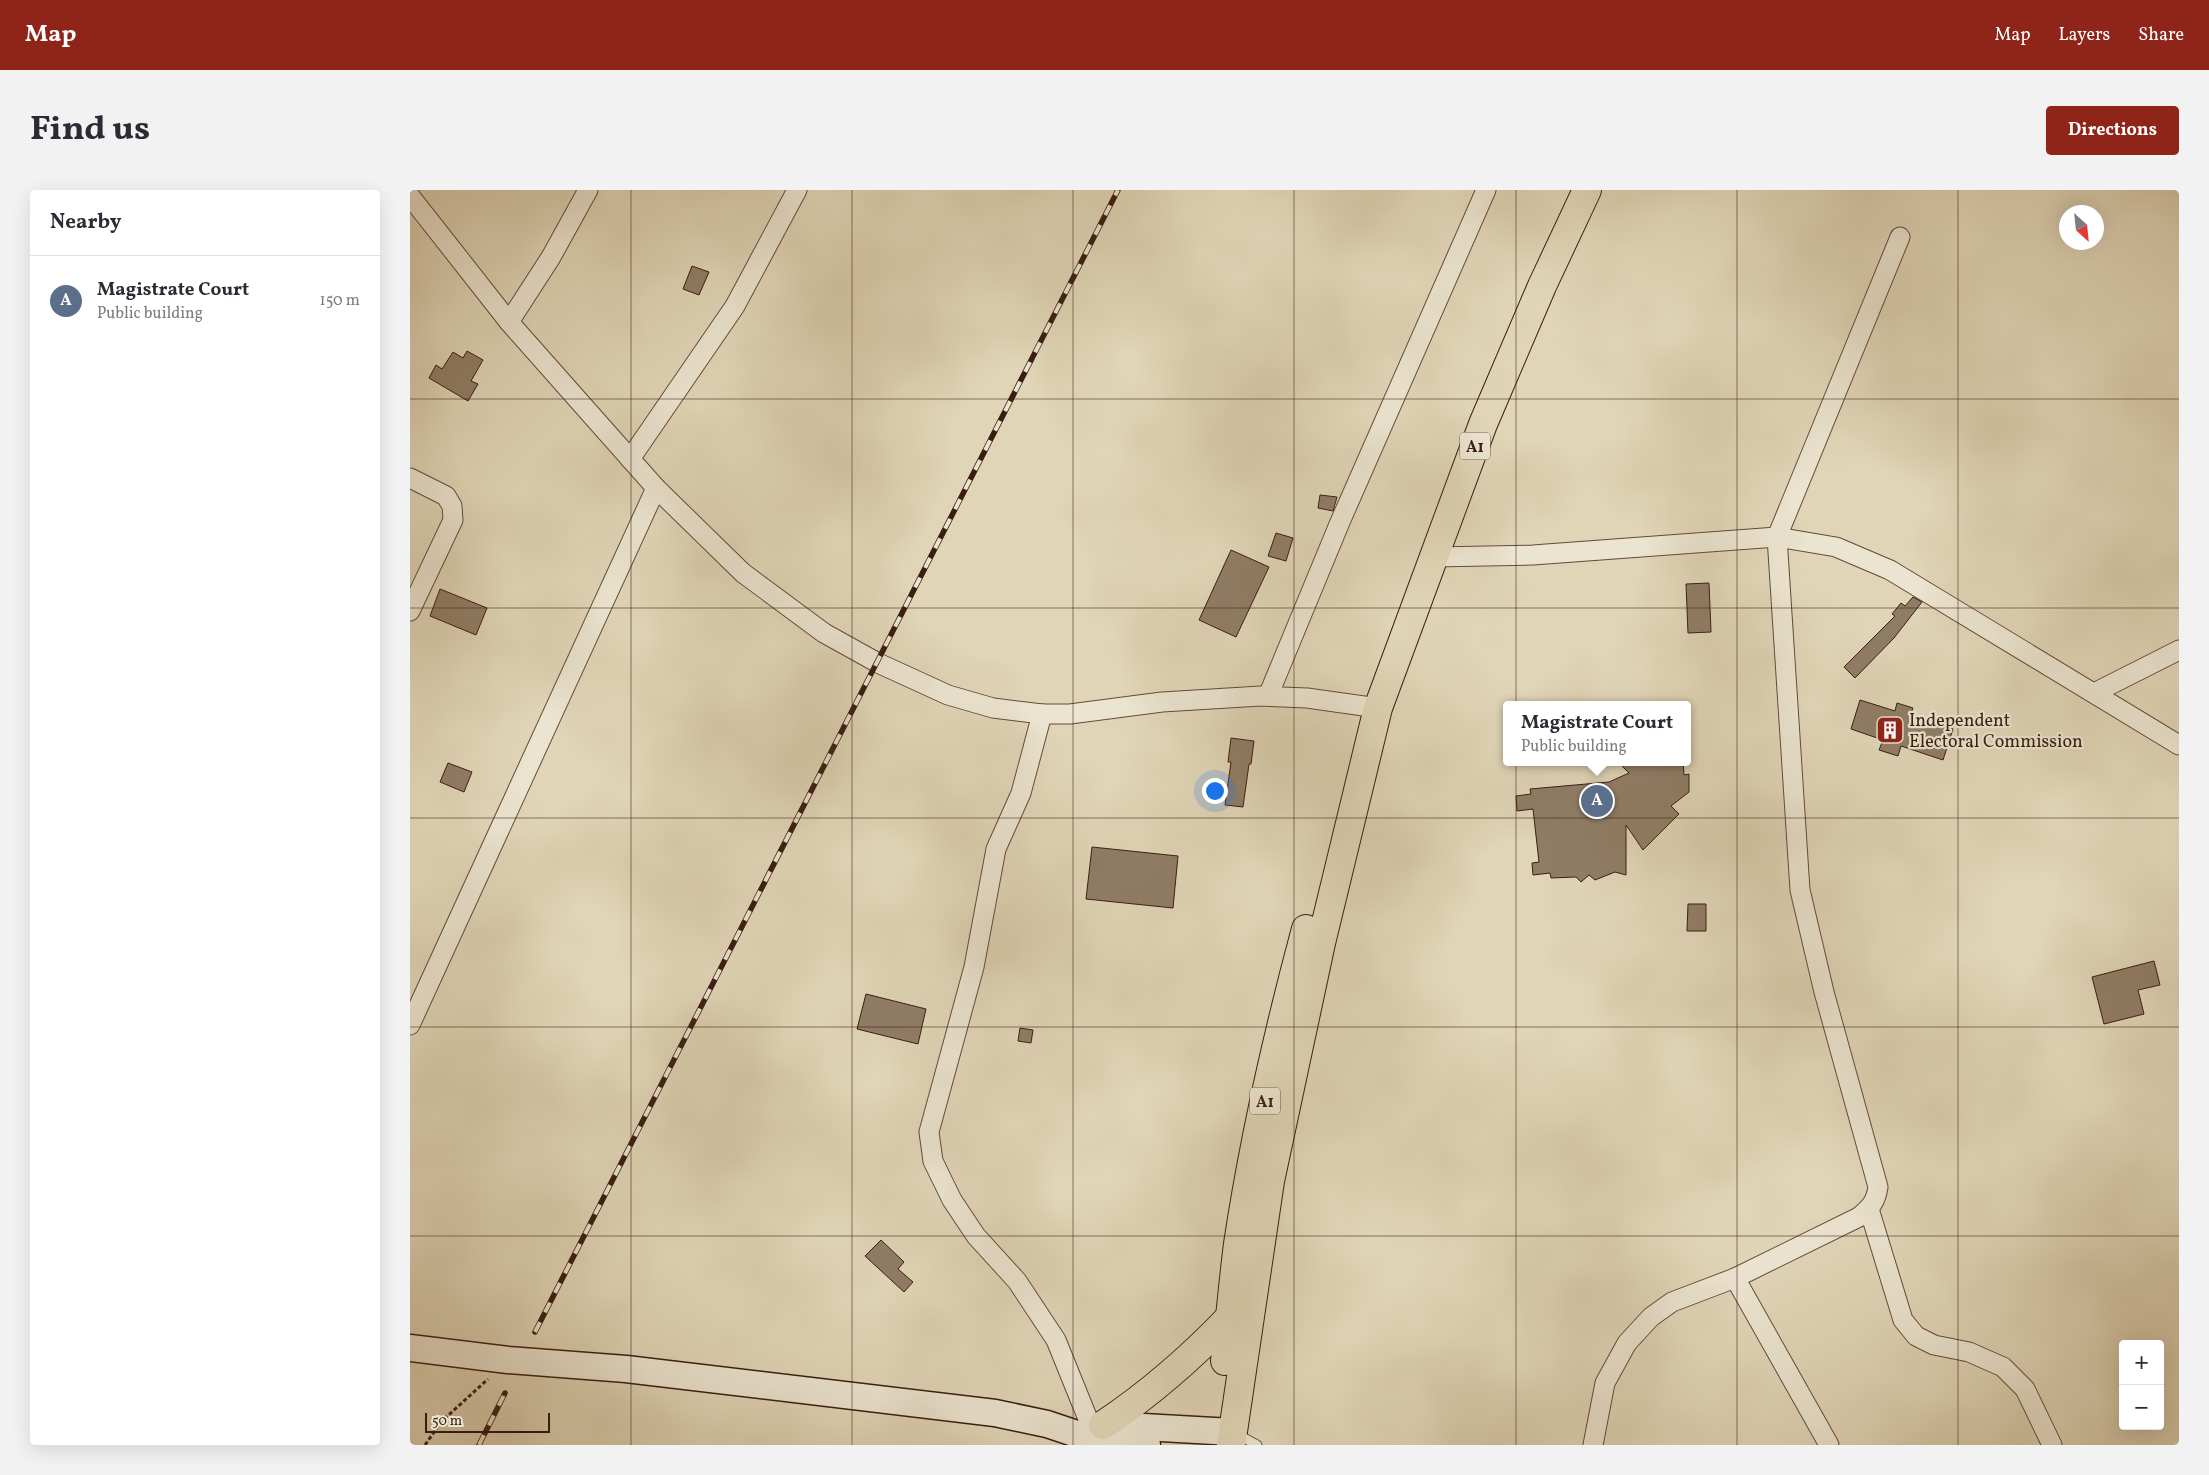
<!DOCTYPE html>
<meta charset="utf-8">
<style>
:root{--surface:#fff;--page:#f2f2f3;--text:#2b2b33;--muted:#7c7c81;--line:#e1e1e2;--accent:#8f2418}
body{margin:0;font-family:Vollkorn,serif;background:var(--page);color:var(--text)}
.controls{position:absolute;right:15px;bottom:15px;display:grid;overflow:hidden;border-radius:5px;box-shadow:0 5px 20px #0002}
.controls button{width:45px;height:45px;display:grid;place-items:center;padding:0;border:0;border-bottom:1px solid var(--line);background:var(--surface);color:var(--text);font:25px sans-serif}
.compass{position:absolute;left:1649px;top:15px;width:45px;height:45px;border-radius:50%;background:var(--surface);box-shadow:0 5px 20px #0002;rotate:153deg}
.scale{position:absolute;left:15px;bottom:12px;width:125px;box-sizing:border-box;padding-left:5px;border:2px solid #3a1d11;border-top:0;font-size:14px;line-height:18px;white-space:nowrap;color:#3a1d11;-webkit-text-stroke:4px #ebe4d0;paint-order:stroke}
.you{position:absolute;left:804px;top:600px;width:18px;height:18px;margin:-12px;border:4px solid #fff;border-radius:50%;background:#1a73e8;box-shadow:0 0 0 8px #1a73e833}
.badge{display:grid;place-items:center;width:32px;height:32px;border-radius:50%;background:var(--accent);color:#fff;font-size:16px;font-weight:700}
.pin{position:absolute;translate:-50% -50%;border:2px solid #fff;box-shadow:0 1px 5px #0006}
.popup{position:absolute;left:1093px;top:511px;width:188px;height:65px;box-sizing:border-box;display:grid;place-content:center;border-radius:5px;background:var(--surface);filter:drop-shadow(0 1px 4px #0005);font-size:16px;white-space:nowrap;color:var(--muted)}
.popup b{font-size:19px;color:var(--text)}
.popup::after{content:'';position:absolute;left:50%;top:100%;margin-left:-10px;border:10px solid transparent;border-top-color:var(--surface)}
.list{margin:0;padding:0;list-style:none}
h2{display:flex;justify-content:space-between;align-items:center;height:65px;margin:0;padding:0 20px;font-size:21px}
h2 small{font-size:16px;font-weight:400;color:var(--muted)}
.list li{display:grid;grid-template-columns:32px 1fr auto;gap:15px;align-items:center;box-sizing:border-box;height:90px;padding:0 20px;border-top:1px solid var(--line)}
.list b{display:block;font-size:19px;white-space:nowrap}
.list p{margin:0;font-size:16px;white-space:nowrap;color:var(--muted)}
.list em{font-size:16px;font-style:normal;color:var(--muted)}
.map{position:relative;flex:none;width:1769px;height:1255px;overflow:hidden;border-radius:5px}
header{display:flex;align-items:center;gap:30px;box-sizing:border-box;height:70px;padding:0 25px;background:var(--accent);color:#fff}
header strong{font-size:24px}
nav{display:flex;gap:28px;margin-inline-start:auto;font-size:18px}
.intro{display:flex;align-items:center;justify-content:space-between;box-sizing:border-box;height:120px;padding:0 30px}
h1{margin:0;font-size:35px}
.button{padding:12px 22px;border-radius:5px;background:var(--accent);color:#fff;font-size:18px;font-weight:700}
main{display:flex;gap:30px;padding:0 30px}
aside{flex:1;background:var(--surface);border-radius:5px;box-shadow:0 5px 20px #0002}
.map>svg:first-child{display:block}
.building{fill:#907d67;stroke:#3a1d11}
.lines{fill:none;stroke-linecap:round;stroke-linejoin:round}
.lane-casing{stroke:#644b3a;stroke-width:11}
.street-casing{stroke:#644b3a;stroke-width:21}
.secondary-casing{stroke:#3a1d11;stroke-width:29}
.highway-casing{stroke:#3a1d11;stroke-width:30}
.path{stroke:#3a1d11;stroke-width:3;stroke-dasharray:4 2.5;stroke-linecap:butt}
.lane{stroke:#ebe4d0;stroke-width:9}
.street{stroke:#ebe4d0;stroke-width:19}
.secondary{stroke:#ebe4d0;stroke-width:26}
.highway{stroke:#e0d5b7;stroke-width:28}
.rail-casing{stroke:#3a1d11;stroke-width:5.5}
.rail{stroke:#ebe4d0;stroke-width:4;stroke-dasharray:11;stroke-linecap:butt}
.grid{fill:none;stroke:#3a1d11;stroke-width:1;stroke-opacity:0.55}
.labels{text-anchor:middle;stroke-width:4.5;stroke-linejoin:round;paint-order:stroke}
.shield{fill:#ebe4d0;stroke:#6f594a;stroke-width:1}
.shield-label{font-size:16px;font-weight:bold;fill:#3a1d11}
.poi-label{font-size:18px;fill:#3a1d11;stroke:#ebe4d0;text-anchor:start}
</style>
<header>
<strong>Map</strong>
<nav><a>Map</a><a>Layers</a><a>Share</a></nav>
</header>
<div class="intro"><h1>Find us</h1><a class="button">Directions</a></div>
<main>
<aside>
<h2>Nearby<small></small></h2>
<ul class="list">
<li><span class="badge" style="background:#5c6f8a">A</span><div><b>Magistrate Court</b><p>Public building</p></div><em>150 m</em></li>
</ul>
</aside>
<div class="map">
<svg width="1769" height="1255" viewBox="0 0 1769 1255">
<rect width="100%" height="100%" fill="#e0d5b7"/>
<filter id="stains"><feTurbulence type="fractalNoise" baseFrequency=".004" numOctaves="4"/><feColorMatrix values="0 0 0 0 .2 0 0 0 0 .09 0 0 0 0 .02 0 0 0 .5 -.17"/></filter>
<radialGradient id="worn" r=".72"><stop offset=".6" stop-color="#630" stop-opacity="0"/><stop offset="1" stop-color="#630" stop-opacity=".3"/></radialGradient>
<g class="building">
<polygon points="282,76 299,82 289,105 273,99"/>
<polygon points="57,161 73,170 61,191 68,194 58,211 19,188 26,175 32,179 43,162 53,168"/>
<polygon points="910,305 927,307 923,321 908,318"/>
<polygon points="866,343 883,348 876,371 858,366"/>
<polygon points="821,360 859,377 826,447 789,430"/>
<polygon points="1299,393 1301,442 1278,443 1276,394"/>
<polygon points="30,399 77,418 66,445 20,426"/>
<polygon points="1503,407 1512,412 1484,448 1445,488 1434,477 1485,426 1482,424 1491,413 1495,416"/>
<polygon points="1450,510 1485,521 1487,513 1503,518 1500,526 1543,539 1533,570 1491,556 1488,566 1469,560 1473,550 1441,539"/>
<polygon points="821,548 844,551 841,574 839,574 833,617 815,615 821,572 818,572"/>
<polygon points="1208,572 1273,572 1274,585 1279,584 1279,602 1261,616 1269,624 1233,660 1216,635 1216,685 1205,682 1185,690 1179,685 1171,692 1166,687 1141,688 1140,683 1123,685 1122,673 1129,672 1123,619 1107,621 1106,606 1121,604 1120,599 1199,592 1219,583"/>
<polygon points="38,573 62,582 54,602 30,592"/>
<polygon points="682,657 768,666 763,718 676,709"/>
<polygon points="1278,714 1296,714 1296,741 1277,741"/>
<polygon points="1744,771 1750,795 1728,800 1734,824 1694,834 1682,787"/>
<polygon points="456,804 516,819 508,854 447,839"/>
<polygon points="610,838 623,840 621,853 608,851"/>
<polygon points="471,1050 494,1072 488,1079 503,1092 494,1102 455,1066"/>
</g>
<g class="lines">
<g class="lane-casing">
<polyline id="lane" points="825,1243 847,1255"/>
</g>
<g class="street-casing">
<g id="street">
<polyline points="0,6 99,132 246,298 333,383 414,443 468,473 538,505 583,518 632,524 660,524 752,512 851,506 897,508 968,518"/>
<polyline points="99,132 141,67 178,0"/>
<polyline points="220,269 325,116 387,0"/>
<polyline points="0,288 36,306 42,316 43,330 0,421"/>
<polyline points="1024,367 1123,365 1367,347 1426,357 1480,380 1769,555"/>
<polyline points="1684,503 1769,460"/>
<polyline points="858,506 930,332 1076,0"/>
<polyline points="632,524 611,603 586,659 564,777 519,942 523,971 542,1010 566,1046 607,1091 646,1150 680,1234"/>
<polyline points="0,835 246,298"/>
<polyline points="1459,1019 1493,1130 1506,1146 1524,1155 1559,1162 1593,1177 1615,1199 1642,1255"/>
<polyline points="1325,1088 1419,1255"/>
<path d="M1183,1255L1195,1193L1217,1153L1241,1127L1262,1112L1325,1088L1449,1027C1460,1018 1466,1012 1468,997L1414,802L1390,700L1367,347L1490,47"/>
</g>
</g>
<g class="secondary-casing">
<g id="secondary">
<polyline points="0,1158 98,1170 216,1179 585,1223 637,1234 682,1249 737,1255"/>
<polyline points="698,1235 822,1242"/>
</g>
</g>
<g class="highway-casing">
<g id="highway">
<path d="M815,1171C820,1132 823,1093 828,1054C844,948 868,843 896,739"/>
<path d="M693,1235C741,1203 781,1168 821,1126"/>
<polyline points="821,1255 860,991 911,753 968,518 1073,234 1132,96 1177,0"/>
</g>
</g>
<polyline class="path" points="15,1255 32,1231 78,1189"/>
<use href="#lane" class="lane"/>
<use href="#street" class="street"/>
<use href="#secondary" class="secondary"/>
<use href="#highway" class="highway"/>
<g class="rail-casing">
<g id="rail">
<polyline points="125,1142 708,0"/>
<polyline points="69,1255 95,1203"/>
</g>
</g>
<use href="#rail" class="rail"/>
</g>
<path class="grid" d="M221,0V1255M442,0V1255M663,0V1255M884,0V1255M1106,0V1255M1327,0V1255M1548,0V1255M0,209H1769M0,418H1769M0,628H1769M0,837H1769M0,1046H1769"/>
<defs>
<g id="building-square" transform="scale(1.4375)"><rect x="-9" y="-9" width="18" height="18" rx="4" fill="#8f2418" stroke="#ebe4d0"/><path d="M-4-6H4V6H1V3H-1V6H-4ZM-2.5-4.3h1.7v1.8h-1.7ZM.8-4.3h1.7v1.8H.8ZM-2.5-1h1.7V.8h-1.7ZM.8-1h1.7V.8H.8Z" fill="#fff"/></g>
</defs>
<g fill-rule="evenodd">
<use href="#building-square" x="1480" y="540"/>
</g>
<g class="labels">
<g class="shield">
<rect x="1050" y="242.5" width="30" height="27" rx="4"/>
<rect x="840" y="897.5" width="30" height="27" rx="4"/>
</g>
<g class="shield-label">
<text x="1065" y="262">A1</text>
<text x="855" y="917">A1</text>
</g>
<g class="poi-label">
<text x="1499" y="536">Independent<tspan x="1499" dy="21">Electoral Commission</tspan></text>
</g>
</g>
<rect width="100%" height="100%" filter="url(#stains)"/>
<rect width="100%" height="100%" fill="url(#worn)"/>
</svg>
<div class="controls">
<button>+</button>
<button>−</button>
</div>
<svg class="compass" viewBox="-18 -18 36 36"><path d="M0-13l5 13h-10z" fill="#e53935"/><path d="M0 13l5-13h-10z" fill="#7c7c81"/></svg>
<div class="scale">50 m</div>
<div class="you"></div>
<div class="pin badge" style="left:1187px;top:611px;background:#5c6f8a">A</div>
<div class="popup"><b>Magistrate Court</b>Public building</div>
</div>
</main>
